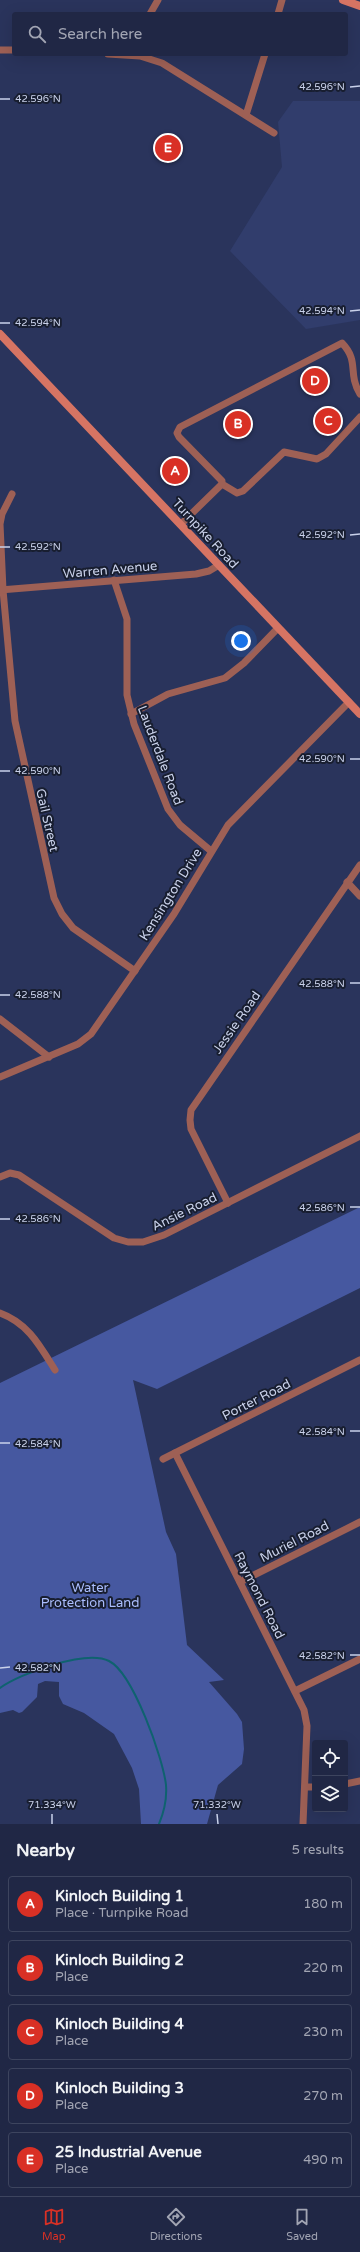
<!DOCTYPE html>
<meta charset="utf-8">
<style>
:root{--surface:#202745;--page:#2d3350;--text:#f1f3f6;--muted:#a2a5b3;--line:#3d445e;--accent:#d93025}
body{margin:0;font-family:"Varela Round",sans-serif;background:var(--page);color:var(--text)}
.controls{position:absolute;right:12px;bottom:12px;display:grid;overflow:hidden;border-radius:4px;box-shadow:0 4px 16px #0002}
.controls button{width:36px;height:36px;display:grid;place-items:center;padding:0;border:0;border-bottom:1px solid var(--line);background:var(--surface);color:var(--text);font:20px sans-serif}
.you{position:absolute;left:241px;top:641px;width:14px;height:14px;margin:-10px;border:3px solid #fff;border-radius:50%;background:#1a73e8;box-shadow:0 0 0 6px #1a73e833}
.badge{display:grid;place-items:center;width:26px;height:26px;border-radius:50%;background:var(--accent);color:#fff;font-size:13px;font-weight:700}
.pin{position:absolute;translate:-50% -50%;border:2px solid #fff;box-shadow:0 1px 4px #0006}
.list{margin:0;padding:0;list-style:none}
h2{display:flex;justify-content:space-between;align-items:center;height:52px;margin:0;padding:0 16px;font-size:17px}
h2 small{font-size:13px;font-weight:400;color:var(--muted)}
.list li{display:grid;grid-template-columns:26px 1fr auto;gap:12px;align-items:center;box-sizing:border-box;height:56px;margin:0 8px 8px;padding:0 8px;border:1px solid var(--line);border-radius:4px}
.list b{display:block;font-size:15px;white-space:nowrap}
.list p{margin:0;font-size:13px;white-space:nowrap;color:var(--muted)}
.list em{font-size:13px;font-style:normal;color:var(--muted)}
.icon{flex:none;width:22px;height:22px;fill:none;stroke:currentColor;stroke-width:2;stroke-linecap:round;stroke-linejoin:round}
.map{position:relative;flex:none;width:360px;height:1824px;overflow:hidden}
.search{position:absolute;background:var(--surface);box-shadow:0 4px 16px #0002;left:12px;right:12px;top:12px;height:44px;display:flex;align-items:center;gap:10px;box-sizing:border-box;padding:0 14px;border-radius:4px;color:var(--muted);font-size:15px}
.sheet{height:372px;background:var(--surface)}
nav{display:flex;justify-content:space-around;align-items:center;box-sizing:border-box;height:56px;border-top:1px solid var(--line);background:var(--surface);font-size:11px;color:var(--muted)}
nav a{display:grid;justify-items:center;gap:2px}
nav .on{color:var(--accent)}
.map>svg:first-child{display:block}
.built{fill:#313d6c}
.green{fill:#4658a0}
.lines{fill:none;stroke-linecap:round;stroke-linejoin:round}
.stream{stroke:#0f626f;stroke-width:2}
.minor{stroke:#9e6055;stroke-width:7}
.secondary{stroke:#d67463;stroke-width:8}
.ticks{fill:none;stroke:#c9d1ea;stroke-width:1.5}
.labels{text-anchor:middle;stroke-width:4;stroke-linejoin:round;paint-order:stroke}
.street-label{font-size:13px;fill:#c9d1ea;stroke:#181e30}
.park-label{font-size:13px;fill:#abbefe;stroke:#181e30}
.ticks-label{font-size:10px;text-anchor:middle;fill:#c9d1ea;stroke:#181e30;stroke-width:4;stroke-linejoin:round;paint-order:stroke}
</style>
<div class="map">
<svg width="360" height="1824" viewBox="0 0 360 1824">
<rect width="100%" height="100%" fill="#2a345c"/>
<polygon class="built" points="293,101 360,101 360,320 306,329 230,251 282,167 278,122"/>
<polygon class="green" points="360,1207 360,1288 157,1389 133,1380 166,1532 176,1554 187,1645 224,1680 209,1682 237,1714 242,1722 244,1749 242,1764 218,1785 207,1824 141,1824 139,1789 132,1768 114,1734 84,1713 63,1704 59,1696 59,1682 45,1681 38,1684 37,1697 22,1712 19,1713 13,1710 0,1713 0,1383"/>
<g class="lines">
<path class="stream" d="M0,1688C19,1674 86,1649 109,1661C133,1673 163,1758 166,1785C167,1798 164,1812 159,1824"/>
<g class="minor">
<polyline points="150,14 158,0"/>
<polyline points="278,14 282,0"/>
<polyline points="0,50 14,50"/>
<polyline points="108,54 140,56 162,63 274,133"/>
<polyline points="246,115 265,54"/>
<path d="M360,394C347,372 360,362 342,343L180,427L177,433L179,437L222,481V484L237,493L243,491L284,452L317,459L326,454L360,417"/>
<polyline points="12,494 2,514 0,524 3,590 15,721 54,898 62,914 73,928 135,971"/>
<polyline points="181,524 222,484"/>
<polyline points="114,580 127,619 127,695 134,724 168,809 180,825 211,851"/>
<polyline points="0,590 196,574 209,571 219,565"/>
<polyline points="131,714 168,694 225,678 244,663 278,628"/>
<polyline points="347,882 360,896"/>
<polyline points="0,1019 49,1057"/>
<polyline points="0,1077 78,1044 91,1034 174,914 228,825 349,702"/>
<polyline points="0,1177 10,1173 19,1175 114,1238 128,1242 143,1242 164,1235 360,1136"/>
<polyline points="228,1203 191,1129 190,1120 191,1110 360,865"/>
<path d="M0,1313C28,1323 40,1346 55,1370"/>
<polyline points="175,1453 304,1710 307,1726 303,1824"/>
<polyline points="163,1459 360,1360"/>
<polyline points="240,1582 360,1522"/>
<polyline points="295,1691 360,1659"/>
<polyline points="345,1784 360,1781"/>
<polyline points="305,1787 315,1787"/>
</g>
<g class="secondary">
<polyline points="343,0 360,6"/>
<polyline points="0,334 360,714"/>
</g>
</g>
<path class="ticks" d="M350,87L360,86M0,99H10M350,311L360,310M0,323H10M350,535L360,534M0,547H10M350,759H360M0,771H10M350,983H360M0,995H10M350,1207H360M0,1219H10M350,1431H360M0,1443H10M350,1655H360M0,1668L10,1667M52,1814V1824M217,1814L218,1824"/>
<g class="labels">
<g class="street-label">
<text transform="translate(206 533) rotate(47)" y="5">Turnpike Road</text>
<text transform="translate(110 569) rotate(-5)" y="5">Warren Avenue</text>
<text transform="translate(161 755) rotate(69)" y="5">Lauderdale Road</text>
<text transform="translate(48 820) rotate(77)" y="5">Gail Street</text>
<text transform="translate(170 894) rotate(-58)" y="5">Kensington Drive</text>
<text transform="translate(236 1022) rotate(-55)" y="5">Jessie Road</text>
<text transform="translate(184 1211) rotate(-26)" y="5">Ansie Road</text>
<text transform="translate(256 1399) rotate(-27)" y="5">Porter Road</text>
<text transform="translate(294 1541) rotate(-27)" y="5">Muriel Road</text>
<text transform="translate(260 1595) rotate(63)" y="5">Raymond Road</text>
</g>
<g class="park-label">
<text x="90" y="1592">Water<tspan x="90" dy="15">Protection Land</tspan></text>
</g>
</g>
<g class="ticks-label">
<text x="322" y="90">42.596°N</text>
<text x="38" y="102">42.596°N</text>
<text x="322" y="314">42.594°N</text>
<text x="38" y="326">42.594°N</text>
<text x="322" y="538">42.592°N</text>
<text x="38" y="550">42.592°N</text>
<text x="322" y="762">42.590°N</text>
<text x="38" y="774">42.590°N</text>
<text x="322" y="987">42.588°N</text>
<text x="38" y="998">42.588°N</text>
<text x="322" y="1211">42.586°N</text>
<text x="38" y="1222">42.586°N</text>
<text x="322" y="1435">42.584°N</text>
<text x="38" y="1447">42.584°N</text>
<text x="322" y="1659">42.582°N</text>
<text x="38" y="1671">42.582°N</text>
<text x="52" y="1808">71.334°W</text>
<text x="217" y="1808">71.332°W</text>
</g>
</svg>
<div class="controls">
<button><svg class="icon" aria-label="locate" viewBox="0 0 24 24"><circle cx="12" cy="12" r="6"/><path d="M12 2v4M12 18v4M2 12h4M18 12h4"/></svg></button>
<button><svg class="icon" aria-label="layers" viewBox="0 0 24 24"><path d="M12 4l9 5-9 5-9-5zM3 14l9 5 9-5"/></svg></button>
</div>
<div class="you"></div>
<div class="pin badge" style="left:175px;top:471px">A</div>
<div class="pin badge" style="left:238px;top:424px">B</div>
<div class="pin badge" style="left:328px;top:421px">C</div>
<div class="pin badge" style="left:315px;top:381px">D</div>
<div class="pin badge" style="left:168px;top:148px">E</div>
<div class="search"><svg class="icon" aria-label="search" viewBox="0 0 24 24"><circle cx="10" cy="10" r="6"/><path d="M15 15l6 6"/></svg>Search here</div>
</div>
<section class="sheet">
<h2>Nearby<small>5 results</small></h2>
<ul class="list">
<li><span class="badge">A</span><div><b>Kinloch Building 1</b><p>Place · Turnpike Road</p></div><em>180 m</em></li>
<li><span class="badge">B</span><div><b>Kinloch Building 2</b><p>Place</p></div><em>220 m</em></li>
<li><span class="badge">C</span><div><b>Kinloch Building 4</b><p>Place</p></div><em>230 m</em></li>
<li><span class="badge">D</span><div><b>Kinloch Building 3</b><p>Place</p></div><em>270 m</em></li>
<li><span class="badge">E</span><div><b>25 Industrial Avenue</b><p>Place</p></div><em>490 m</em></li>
</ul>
</section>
<nav>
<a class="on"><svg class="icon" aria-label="map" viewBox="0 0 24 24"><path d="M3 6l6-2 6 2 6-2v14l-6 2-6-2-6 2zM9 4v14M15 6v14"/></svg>Map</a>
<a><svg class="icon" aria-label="directions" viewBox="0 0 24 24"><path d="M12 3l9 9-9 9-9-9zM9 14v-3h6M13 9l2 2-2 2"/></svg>Directions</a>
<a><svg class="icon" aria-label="saved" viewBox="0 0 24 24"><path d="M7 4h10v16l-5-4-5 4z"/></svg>Saved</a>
</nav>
